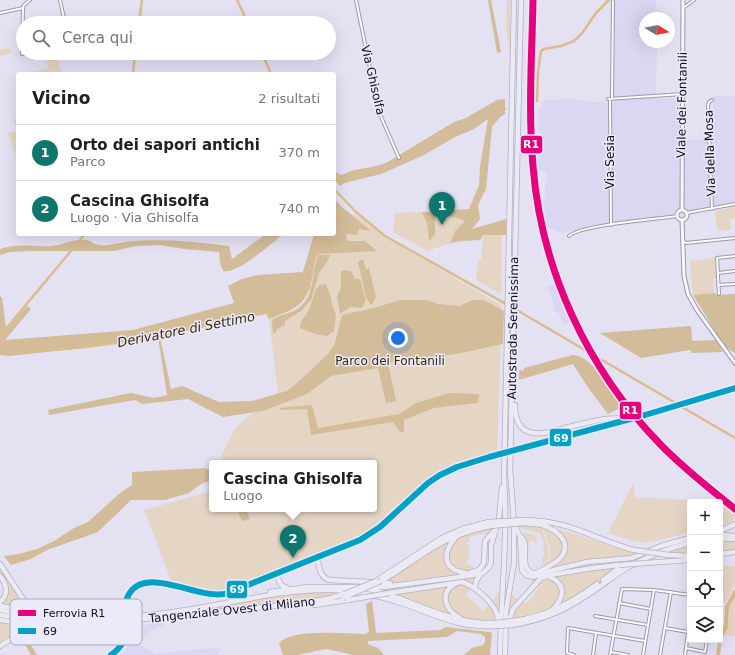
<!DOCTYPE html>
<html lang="it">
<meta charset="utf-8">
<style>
:root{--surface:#fff;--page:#f6f6f6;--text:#202124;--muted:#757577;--line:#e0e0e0;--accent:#0f766e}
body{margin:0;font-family:"DejaVu Sans",sans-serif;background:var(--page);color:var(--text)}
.controls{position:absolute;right:12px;bottom:12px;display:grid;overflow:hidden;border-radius:4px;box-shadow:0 4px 16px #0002}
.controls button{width:36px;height:36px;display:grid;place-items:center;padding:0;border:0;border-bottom:1px solid var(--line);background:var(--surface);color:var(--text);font:20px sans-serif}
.compass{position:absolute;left:639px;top:12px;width:36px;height:36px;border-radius:50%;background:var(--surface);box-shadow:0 4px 16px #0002;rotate:100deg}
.you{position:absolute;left:398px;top:338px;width:14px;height:14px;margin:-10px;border:3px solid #fff;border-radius:50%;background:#1a73e8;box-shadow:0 0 0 6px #1a73e833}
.badge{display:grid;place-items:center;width:26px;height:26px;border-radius:50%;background:var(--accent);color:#fff;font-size:13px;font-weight:700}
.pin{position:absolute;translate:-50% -33px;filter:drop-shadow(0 1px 2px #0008)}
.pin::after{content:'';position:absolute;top:21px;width:14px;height:12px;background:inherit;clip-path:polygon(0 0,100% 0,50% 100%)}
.popup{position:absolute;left:209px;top:460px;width:168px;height:52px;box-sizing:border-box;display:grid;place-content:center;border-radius:4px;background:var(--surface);filter:drop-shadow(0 1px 3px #0005);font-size:13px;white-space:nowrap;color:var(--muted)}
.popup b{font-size:15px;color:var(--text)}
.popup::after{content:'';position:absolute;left:50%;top:100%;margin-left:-8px;border:8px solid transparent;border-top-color:var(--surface)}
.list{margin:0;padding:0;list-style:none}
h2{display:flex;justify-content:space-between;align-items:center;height:52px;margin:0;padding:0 16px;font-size:17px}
h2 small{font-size:13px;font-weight:400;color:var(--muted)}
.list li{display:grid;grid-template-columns:26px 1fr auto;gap:12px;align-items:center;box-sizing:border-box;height:56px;padding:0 16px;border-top:1px solid var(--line)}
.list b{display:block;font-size:15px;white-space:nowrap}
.list p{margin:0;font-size:13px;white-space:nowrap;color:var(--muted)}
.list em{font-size:13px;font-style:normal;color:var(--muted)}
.icon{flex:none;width:22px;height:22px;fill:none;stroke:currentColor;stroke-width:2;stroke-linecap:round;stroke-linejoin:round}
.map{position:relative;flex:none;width:735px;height:655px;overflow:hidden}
.search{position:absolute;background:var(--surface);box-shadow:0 4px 16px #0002;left:16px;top:16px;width:320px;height:44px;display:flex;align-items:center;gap:10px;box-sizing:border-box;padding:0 14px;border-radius:22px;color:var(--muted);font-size:15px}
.panel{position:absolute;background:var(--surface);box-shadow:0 4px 16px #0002;left:16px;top:72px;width:320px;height:164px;border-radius:4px}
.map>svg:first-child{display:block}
.built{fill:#dad7f2}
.green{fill:#e5d5c4}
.forest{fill:#d2bc99}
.water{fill:#dbbd8c}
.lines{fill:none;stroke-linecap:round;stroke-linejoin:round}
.stream{stroke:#dbbd8c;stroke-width:1}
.canal{stroke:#dbbd8c;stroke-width:2.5}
.river{stroke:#dbbd8c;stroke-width:4}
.minor-casing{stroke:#9c9aa7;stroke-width:4}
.tertiary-casing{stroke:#9c9aa7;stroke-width:4.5}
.secondary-casing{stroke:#9c9aa7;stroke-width:5}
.motorway-casing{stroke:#b3b1c0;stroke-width:6}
.minor{stroke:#fbfafd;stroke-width:2}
.tertiary{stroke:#fbfafd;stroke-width:2.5}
.secondary{stroke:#f6f5fa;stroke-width:3}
.motorway{stroke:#ebe9f3;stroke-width:4.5}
.tertiary-bridge-casing{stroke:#9c9aa7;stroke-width:4.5;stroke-linecap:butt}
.motorway-bridge-casing{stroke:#b3b1c0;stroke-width:6;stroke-linecap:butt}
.tertiary-bridge{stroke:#fbfafd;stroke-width:2.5}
.motorway-bridge{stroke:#ebe9f3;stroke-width:4.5}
.bus-1-casing{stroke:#ebeafb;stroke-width:9}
.bus-1{stroke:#01a1c5;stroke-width:6}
.rail-1-casing{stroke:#ebeafb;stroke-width:10}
.rail-1{stroke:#e5007d;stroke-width:7}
.labels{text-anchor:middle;stroke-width:3;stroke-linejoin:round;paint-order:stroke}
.street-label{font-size:12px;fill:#0f0d17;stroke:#ebeafb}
.park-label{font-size:12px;fill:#392805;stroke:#ebeafb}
.water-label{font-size:13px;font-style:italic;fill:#392805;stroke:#ebeafb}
.key{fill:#ebeafb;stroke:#a9a8b7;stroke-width:1}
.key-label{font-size:11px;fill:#0f0d17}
.line-badge{stroke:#ebeafb;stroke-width:1.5}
.badge-label{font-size:11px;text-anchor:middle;font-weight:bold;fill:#fff}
</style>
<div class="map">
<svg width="735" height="655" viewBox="0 0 735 655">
<rect width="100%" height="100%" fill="#e3e1f2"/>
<g class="built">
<polygon points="615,0 656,0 655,15 657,18 645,18 645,42 657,42 656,99 680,98 680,140 713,139 713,96 735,96 735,202 674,216 606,223 562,233 545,226 541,204 544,202 547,172 538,169 539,111 544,100 570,99 594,102 614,102"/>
<polygon points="557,283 573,321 566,324 563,323 558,312 556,312 553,308 554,305 547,287"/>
<polygon points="165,622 162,626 150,631 143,639 140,645 155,654 221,647 218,655 117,655 124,651 133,640 134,626"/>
</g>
<g class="green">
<polygon points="507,0 510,0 510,55 506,27"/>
<polygon points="0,46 1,50 10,48 11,53 0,57"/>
<polygon points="45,53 56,53 62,74 25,74 48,68"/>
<polygon points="18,118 18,163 8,133 17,130 13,120"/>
<polygon points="735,207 735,219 730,219 731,230 717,231 715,211"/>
<polygon points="422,212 427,224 429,241 435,235 434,216 449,215 465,221 455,231 450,243 428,251 393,232 395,213"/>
<path d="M355,214L384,236L502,306L497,451L446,472L374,531L267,576L219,593L171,580L144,510L212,491V509H374V463H224L221,456L235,428L278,392L269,319C278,316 288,314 296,309C314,298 312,276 316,258C318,252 320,246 321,240L343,237L341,220Z"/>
<polygon points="483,235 502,235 501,294 476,280 478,260 481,260"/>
<polygon points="715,258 716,279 713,279 714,293 693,295 690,261"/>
<path d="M633,484L636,497L707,501V502H690V523L687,529V533C673,536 656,543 641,542C630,541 619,536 608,533Z"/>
<polygon points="716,488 726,497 735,502 735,518 727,524 720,526 720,502 713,502"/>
<path d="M517,525C530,525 546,524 556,533C575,550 552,565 536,568V567L542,566V563L548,561C555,547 544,540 544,529H543C543,540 553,550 547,561L542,562V556H544L543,539H541L540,533L520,528Z"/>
<path d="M494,526L487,535L484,533L470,537L469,542H466V545H469V557L466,563L474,567L465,571C450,566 449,566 448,549L460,536Z"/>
<polygon points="555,528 639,554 634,556 607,558 528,575 527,573 529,575 557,562 566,546"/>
<polygon points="523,533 536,535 537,543 534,543 534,541 529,541 529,546 527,547 527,539"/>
<polygon points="453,538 446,561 461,574 397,582 382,582 427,552"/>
<polygon points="720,541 735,541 735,550 720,551"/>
<polygon points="690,545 690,554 665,553"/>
<polygon points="627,560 623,563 539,577 531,584 531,578 577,565"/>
<polygon points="0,566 32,609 0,605 6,597 0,575"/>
<polygon points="619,566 591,588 555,609 563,592 554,576"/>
<polygon points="720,566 735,566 735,584 725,603 720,598"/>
<polygon points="476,576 473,585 460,580 384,592 376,588"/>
<polygon points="548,578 557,582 561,592 555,605 546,612 511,620 514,610 522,602 527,603 539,587 536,585 541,580"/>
<polygon points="453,583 444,597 456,617 390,594"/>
<path d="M461,583L472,587L466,595L483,611L489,605L494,611L497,621C483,622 461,623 451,610C449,607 448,602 446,598L450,588Z"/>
<polygon points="498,591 499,595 499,614 489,601 495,599"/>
<polygon points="306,592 341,593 325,597 304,601 181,613 280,595"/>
<polygon points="512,595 519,599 510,612 510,605"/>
<polygon points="735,595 735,636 723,635 729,622 729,610"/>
<polygon points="0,622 29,627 20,630 0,644"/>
</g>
<g class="forest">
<polygon points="488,0 491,0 501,52 497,53"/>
<polygon points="505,99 505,114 500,117 492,127 486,189 478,205 480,219 472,229 506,219 506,235 483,235 480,240 462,241 450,243 455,231 465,221 449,215 435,216 435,235 429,241 427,224 422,212 469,209 479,185 480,167 488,119 474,129 455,137 424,155 381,174 345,183 340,186 334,179 334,171 341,175 354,170 372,167 386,163 454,122 466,118 497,100"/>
<path d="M334,198L342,207L371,231L359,229L357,235L346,234L347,241H365L377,251L318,254C314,259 314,266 313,272C308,305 298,308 269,319L266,314L160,337L171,389L182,386L219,402L252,401L287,391L295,385L329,353L335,343L342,315L374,308L400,300H427L438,304L459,306L473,300H484L504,311L503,344L456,354L388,363L396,401L386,403L378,368L331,376L307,394L263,411L223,417L188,399L142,404L135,400L49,415L48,410L131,393L154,398L167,395L158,337L85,348L9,356L0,355V337L27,306L31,309L5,340L133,330L234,303L228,286L242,279L258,275L303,272L314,234H334Z"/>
<path d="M266,234H284C271,243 239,274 223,271L220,263L219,252L184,249L159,245L136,246L114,251H32L10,252L0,255V249C17,243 34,247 51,246C64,245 74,238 87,240C91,241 94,244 98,245C106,247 125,241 135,241C167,239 198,242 229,246L232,259Z"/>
<path d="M318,255H330L327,262L319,273L311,300L301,311L285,321V325L277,329L275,333H273L272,320C279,315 288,314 296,310C317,297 310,274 318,255Z"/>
<polygon points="363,259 366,270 369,268 376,297 372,305 370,304 366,297 358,262"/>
<polygon points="344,270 351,271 355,279 360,279 366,300 362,308 350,307 340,314 337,297 341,288 341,272"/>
<polygon points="326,284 331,298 332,305 336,314 334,331 327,336 315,334 300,328 301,322 309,310 316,289 320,285"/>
<polygon points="714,293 718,295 735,294 735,353 725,347 693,295"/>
<polygon points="0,296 2,298 6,327 0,334"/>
<polygon points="691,326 692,341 716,340 723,352 692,353 690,350 641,358 600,333"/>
<path d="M573,355C592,355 612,393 622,407L608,414L587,386L573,364L519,380V371L524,370V368Z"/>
<polygon points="449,393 479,394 478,403 434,408 404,420 404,432 400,432 393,422 311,435 307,409 281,410 280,408 312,405 318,428 399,414 416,403"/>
<polygon points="205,468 212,472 212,480 201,484 189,493 165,500 131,500 98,532 47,550 31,559 11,565 4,556 19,554 37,549 54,541 74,528 88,522 120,493 132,485 132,472"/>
<polygon points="237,509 246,509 250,519 242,521"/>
<path d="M372,601L376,633L440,630L446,627L489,632L492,633L490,655H464L472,648L483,645L485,642V637L481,634L457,631L447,637L368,641V644L378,648L384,655H354L326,649L297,655H283L279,643C294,628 345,634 365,634L369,632L366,604Z"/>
<polygon points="25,635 37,655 31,655 21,638"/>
</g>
<polygon class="water" points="419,312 441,314 442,318 440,319 415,313"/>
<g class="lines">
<g class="stream">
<polyline points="2,344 5,346 9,346 115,336 199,319 251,306"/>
<polyline points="1,354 8,354 9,353"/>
<path d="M288,394C302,388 330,366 338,353C343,344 344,333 346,323C364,313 389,314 409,312L415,313"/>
<polyline points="286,408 309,407 315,430 398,418 433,404 452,400"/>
</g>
<g class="canal">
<polyline points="237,0 248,23"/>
<polyline points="139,23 142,0"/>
<polyline points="262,53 271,74"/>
<polyline points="133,74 135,53"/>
<polyline points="537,101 538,72 541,51 544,49 561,46 574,41 583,32 596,13 609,0"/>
<polyline points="503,110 505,109"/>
<polyline points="334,189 356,212 385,236 515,309 735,438"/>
<polyline points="334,216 345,212"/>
<polyline points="0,336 85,234"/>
<polyline points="0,352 10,353 85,347 131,341 282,309 298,298 309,288 314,259 320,234"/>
</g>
<g class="river">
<polyline points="720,639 726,626 727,607 735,592"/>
<polyline points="718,655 720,640"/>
</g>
<g class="minor-casing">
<g id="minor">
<polyline points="60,0 65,23"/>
<polyline points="356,0 379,112 399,158"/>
<polyline points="683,8 694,0"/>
<polyline points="0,13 23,8"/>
<polyline points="26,53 22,54 23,8 24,5 30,0"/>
<polyline points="608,99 683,94"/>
<polyline points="610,99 611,225"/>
<polyline points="612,99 613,1"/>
<polyline points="712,209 708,106 709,102 712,100"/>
<polyline points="686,213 735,204"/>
<path d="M569,236C580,225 658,219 677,216"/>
<polyline points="683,241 686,243 735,238"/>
<polyline points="718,273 735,271"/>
<polyline points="718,285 735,284"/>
<polyline points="719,294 717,258 735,256"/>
<polyline points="619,603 651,609"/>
<polyline points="595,616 648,625"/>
<polyline points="665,628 688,632"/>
<polyline points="686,648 705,652 707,640"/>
<polyline points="611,652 628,655"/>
<polyline points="574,655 567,653 568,628 645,641"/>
<polyline points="593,655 596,633"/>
<polyline points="610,655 622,589 654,590 690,595"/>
<polyline points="643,655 654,590"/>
<polyline points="660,655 671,592"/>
<polyline points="685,655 690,619"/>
</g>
</g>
<g class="tertiary-casing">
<g id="tertiary">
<polyline points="644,415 735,388"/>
<polyline points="524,448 630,420"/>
<path d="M125,610C126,575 153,581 177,587C189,590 201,592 213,595H220L298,566L360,540L380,527L418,491L433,479L457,467L489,457"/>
<polyline points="111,655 123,644 127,629"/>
</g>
</g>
<g class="secondary-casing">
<g id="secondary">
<polyline points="682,210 683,0"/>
<circle cx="682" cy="215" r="5"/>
<polyline points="682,220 684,276 688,294 697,310 735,363"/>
</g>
</g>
<g class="motorway-casing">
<g id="motorway">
<path d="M515,405C515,443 544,434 569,427C581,424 593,421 605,419C611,418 618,419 624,418C631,418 638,416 645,415"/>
<path d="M523,520C538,520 552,522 566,526C589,533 611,544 634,550"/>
<polyline points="524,523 544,525"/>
<polyline points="515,526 520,536 522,570 526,575 533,577 553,570 587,562 632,558 661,546 690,538"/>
<polyline points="720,531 735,524"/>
<polyline points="720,535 735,536"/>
<path d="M520,536C532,545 517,567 533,573C539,573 544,569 549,566C554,563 559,561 562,556C572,541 555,529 542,525"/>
<path d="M456,537C442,552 442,570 466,573"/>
<polyline points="720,539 735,539"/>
<polyline points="720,554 735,552"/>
<polyline points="669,555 690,556"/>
<path d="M317,558C320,568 319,576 329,580L390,583"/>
<polyline points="660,562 690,560"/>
<polyline points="0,564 25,602 39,611"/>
<polyline points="276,574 281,585 287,588"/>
<polyline points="462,575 476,571 481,568 484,562 485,541 495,530"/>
<path d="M0,576C7,584 9,595 0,602"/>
<path d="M548,576C567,584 565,597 552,610"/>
<polyline points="603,580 623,565"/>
<polyline points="376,581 442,538 462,529 489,522"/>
<path d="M381,581C397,573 411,561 426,552C445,539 467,531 490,526"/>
<path d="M457,583C438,592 445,610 460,618"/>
<polyline points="368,587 384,587 467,576 483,573 489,567 491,563 491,545 499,519 502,487"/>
<polyline points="475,588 476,581 480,575"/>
<path d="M368,589C411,598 448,625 494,623"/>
<polyline points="270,592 308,587 360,587"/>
<path d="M389,593L462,582C473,585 492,601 496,612C498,616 498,621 498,625"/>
<polyline points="314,605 348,600"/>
<polyline points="0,606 66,616"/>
<path d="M0,610C67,624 137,619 204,607C246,600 288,589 330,590C355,590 380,596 404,604C436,615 459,628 494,626"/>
<polyline points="0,615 49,622 105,623 303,603 331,598 344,594"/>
<polyline points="0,620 36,625"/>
<path d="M513,621C545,617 571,603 597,584"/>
<polyline points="508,625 513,609 541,578 550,575 593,568 619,565"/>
<path d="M513,625C537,621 560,613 581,599C598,589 613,576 630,566C649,556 669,548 690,543"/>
<polyline points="0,646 29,628 51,624"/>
<path d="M500,655C501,596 508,537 504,478L514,0"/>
<polyline points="505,655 506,611 514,563 514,524 510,469 521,0"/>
</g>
</g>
<use href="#minor" class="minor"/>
<use href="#tertiary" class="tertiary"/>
<use href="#secondary" class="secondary"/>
<use href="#motorway" class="motorway"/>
<g class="tertiary-bridge-casing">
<g id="tertiary-bridge">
<polyline points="489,457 524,448"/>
<polyline points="125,610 127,629"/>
</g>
</g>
<g class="motorway-bridge-casing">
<g id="motorway-bridge">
<polyline points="489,522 523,520"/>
<polyline points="490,526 524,523"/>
<polyline points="634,550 669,555"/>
<polyline points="619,565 660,562"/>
<polyline points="344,594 376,581"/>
<polyline points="343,598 381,581"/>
<polyline points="348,600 389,593"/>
<polyline points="494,623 513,621"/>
<polyline points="494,626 513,625"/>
</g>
</g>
<use href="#tertiary-bridge" class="tertiary-bridge"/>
<use href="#motorway-bridge" class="motorway-bridge"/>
<g class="bus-1-casing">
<path id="bus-1" d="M111,655C141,633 116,617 129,594C147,564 200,602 228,593L360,540L380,527L428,483L440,475L457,467L489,457L645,415L735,388"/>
</g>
<use href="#bus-1" class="bus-1"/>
<g class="rail-1-casing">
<path id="rail-1" d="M533,0C532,55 528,111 533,166C541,269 587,369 660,444C683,468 709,488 735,509"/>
</g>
<use href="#rail-1" class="rail-1"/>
</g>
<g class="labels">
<g class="street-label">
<text transform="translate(373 80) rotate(77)" y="4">Via Ghisolfa</text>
<text transform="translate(682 105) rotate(-89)" y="4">Viale dei Fontanili</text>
<text transform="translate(710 153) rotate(-92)" y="4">Via della Mosa</text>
<text transform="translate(610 162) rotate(-90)" y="4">Via Sesia</text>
<text transform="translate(513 328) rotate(-89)" y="4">Autostrada Serenissima</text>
<text transform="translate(232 610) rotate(-6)" y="4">Tangenziale Ovest di Milano</text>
</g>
<g class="park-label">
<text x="390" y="365">Parco dei Fontanili</text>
</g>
<g class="water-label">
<text transform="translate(186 329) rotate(-11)" y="5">Derivatore di Settimo</text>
</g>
</g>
<rect x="10" y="599" width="132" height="46" rx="6" class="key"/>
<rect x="18" y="610" width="18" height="6" fill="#e5007d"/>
<rect x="18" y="628" width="18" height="6" fill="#01a1c5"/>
<g class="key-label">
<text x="43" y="617">Ferrovia R1</text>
<text x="43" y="635">69</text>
</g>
<g class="line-badge">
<rect x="520" y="135" width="23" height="19" rx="4" fill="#e5007d"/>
<rect x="619" y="401" width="23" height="19" rx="4" fill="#e5007d"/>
<rect x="549" y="428" width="23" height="19" rx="4" fill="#01a1c5"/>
<rect x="226" y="580" width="22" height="19" rx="4" fill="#01a1c5"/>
</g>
<g class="badge-label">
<text x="531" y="148">R1</text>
<text x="630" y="414">R1</text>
<text x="561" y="442">69</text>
<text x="237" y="593">69</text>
</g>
</svg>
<div class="controls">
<button>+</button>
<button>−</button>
<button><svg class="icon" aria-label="locate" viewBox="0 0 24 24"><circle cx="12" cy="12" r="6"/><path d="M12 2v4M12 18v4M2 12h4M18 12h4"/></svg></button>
<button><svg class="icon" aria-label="layers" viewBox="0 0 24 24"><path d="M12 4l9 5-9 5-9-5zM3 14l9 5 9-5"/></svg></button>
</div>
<svg class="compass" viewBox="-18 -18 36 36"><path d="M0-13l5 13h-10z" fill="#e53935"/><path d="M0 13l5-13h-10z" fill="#757577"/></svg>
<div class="you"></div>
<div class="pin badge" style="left:442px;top:225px">1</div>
<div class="pin badge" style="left:293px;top:558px">2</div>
<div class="popup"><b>Cascina Ghisolfa</b>Luogo</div>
<div class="search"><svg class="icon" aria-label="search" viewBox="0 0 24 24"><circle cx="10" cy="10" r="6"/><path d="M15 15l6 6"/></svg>Cerca qui</div>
<section class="panel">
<h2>Vicino<small>2 risultati</small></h2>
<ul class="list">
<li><span class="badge">1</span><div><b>Orto dei sapori antichi</b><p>Parco</p></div><em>370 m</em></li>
<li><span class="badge">2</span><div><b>Cascina Ghisolfa</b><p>Luogo · Via Ghisolfa</p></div><em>740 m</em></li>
</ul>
</section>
</div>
